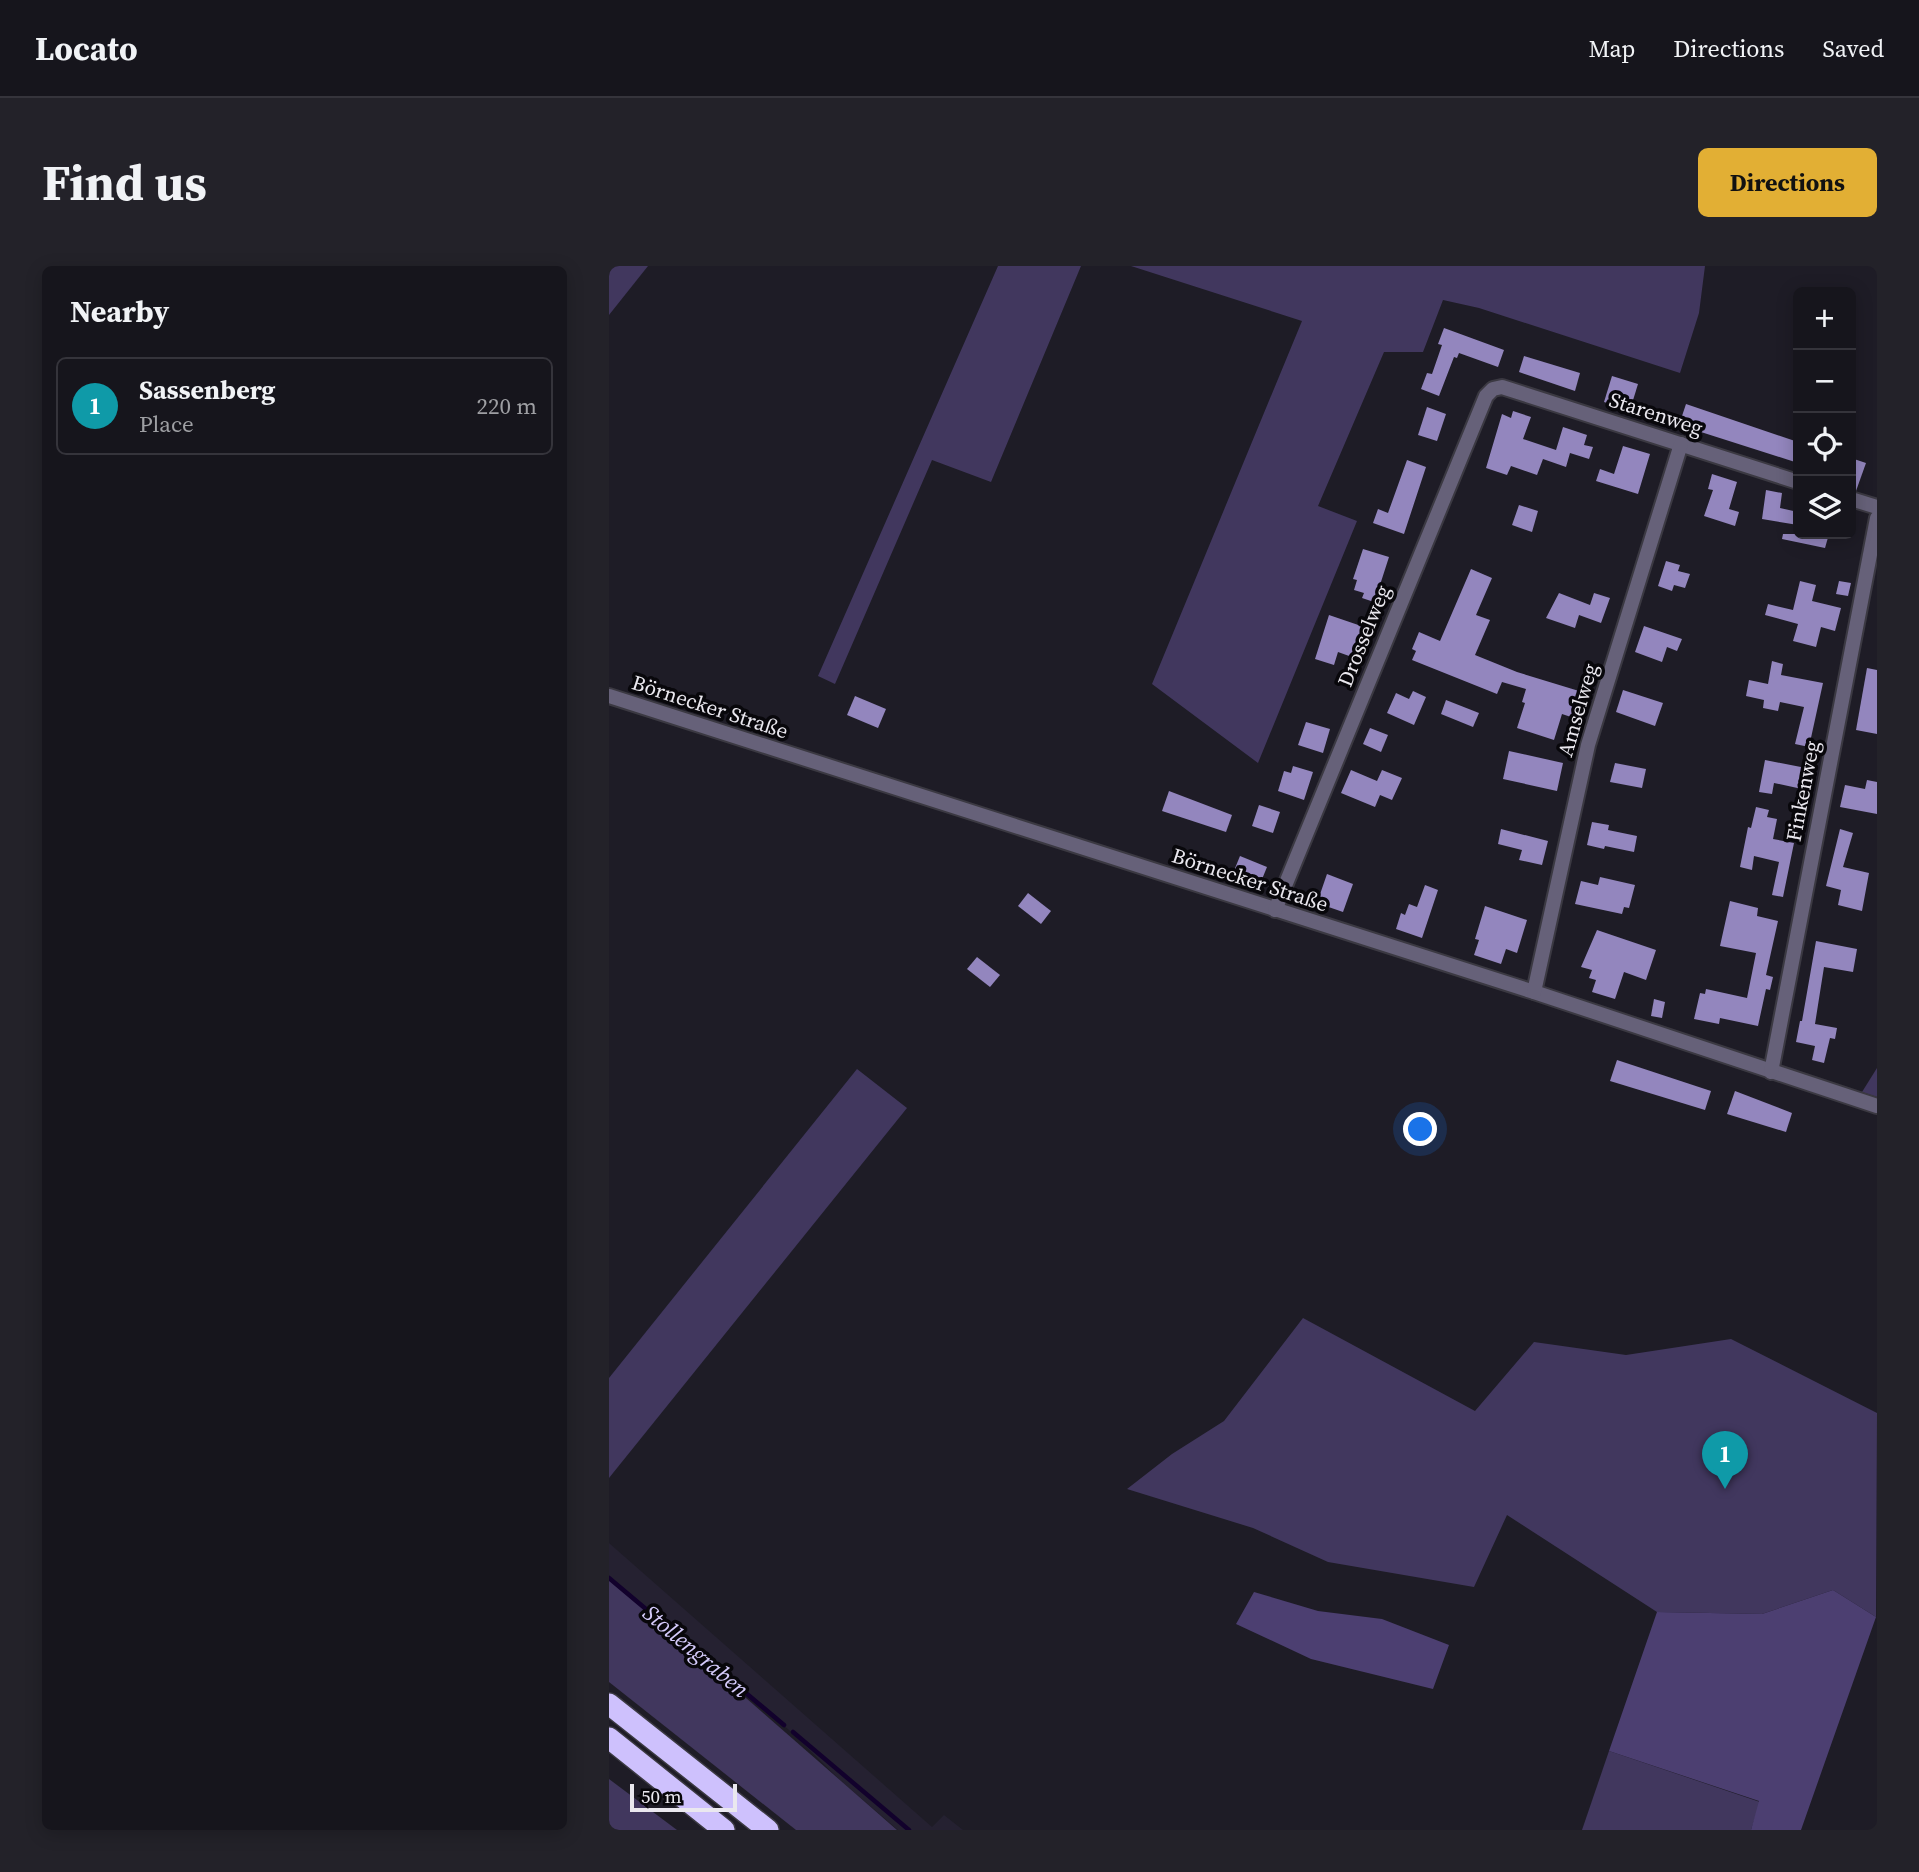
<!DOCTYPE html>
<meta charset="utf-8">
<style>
:root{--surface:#16151c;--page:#232229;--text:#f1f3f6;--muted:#9e9fa3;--line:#35343b;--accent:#e2af34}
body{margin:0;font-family:"Source Serif 4",serif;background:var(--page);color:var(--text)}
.controls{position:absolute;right:21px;top:21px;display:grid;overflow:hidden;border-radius:10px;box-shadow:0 4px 18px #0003}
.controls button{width:63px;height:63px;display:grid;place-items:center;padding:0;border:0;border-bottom:2px solid var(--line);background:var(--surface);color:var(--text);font:35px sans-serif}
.scale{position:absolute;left:21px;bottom:18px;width:107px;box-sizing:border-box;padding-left:7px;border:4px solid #eae8ef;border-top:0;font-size:19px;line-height:24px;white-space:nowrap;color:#eae8ef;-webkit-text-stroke:5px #08070b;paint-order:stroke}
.you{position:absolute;left:812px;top:864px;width:24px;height:24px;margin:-18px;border:5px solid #fff;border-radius:50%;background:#1a73e8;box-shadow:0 0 0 10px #1a73e833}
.badge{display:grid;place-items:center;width:46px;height:46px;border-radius:50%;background:var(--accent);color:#fff;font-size:23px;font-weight:700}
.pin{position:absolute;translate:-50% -58px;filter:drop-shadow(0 2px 4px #0008)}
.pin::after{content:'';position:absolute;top:37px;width:24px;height:21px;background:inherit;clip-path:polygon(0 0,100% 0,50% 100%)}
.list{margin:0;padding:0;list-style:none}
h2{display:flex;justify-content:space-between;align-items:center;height:91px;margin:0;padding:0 28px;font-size:30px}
h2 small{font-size:23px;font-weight:400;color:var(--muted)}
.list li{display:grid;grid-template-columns:46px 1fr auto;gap:21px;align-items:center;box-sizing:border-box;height:98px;margin:0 14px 14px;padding:0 14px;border:2px solid var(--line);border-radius:10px}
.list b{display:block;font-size:26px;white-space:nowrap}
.list p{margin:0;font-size:23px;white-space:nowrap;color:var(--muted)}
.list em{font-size:23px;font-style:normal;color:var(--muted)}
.icon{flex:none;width:38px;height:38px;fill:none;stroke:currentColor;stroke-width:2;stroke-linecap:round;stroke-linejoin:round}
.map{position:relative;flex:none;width:1268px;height:1564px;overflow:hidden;border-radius:10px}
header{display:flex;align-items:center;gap:42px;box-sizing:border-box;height:98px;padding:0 35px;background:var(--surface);border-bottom:2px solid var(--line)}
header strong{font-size:33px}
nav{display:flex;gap:38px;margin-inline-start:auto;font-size:24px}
.intro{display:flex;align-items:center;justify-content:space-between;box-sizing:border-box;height:168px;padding:0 42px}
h1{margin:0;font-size:49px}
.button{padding:18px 32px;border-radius:10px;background:var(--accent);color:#111;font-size:24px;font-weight:700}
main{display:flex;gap:42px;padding:0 42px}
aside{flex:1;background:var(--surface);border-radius:10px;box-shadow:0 4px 18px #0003}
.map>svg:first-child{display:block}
.built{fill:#252131}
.green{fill:#41375e}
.forest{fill:#4c3f71}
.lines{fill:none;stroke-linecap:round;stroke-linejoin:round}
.stream{stroke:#12012c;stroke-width:4.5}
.building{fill:#9386be}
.street-casing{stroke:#3b3942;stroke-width:18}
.highway-casing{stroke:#3b3942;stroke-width:24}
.street{stroke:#666179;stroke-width:14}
.highway{stroke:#cec1fd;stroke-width:21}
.labels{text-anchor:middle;stroke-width:7;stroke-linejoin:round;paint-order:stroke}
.street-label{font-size:21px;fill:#eae8ef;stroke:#08070b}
.water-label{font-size:23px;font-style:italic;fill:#d4cafa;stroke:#08070b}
</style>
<header>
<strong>Locato</strong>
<nav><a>Map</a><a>Directions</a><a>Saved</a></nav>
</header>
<div class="intro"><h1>Find us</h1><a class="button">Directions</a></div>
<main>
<aside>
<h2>Nearby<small></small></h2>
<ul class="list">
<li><span class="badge" style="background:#0f9aa8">1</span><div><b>Sassenberg</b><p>Place</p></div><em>220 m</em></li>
</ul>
</aside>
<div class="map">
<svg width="1268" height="1564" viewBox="0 0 1268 1564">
<rect width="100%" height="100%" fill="#1e1c26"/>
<polygon class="built" points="0,1277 323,1561 335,1549 354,1564 289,1564 232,1515 180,1464 0,1310"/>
<g class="green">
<polygon points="0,0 39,0 0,49"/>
<polygon points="389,0 472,0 382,216 323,194 226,418 209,410"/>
<polygon points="522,0 1096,0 1090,47 1071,107 870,42 834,34 814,86 775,86 709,240 748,255 649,497 543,418 693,55"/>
<polygon points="1268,802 1268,831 1253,826"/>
<polygon points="248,803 298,842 0,1212 0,1112"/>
<polygon points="694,1052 866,1145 925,1076 1017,1089 1122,1073 1268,1147 1267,1351 1224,1324 1153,1348 1048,1346 898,1249 865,1321 719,1296 644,1262 518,1223 563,1188 615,1155"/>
<polygon points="0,1312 288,1564 187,1564 0,1416"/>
<polygon points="1000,1485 1151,1536 1142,1564 973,1564"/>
<polygon points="0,1513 68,1564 0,1564"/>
</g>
<g class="forest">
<polygon points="1224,1324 1267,1351 1192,1564 1142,1564 1150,1535 1000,1485 1048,1346 1153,1348"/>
<polygon points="645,1326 709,1345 773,1353 840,1379 824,1423 702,1393 627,1358"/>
</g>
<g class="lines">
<g class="stream">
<polyline points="0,1312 175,1459"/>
<polyline points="184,1466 300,1564"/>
</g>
</g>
<g class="building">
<polygon points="835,62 895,84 889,101 850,87 848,92 845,91 830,130 812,123 818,107 823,108 833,79 829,78"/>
<polygon points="915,90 971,107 966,125 910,106"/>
<polygon points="1003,110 1029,118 1021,144 995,136"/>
<polygon points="1077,138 1189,176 1189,197 1070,159"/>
<polygon points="818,141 837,148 828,175 809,169"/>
<polygon points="904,145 922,151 914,173 947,184 954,161 978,169 975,179 984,181 980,193 961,187 957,201 934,193 928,209 902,200 898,209 877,202 893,148 902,152"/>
<polygon points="1014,180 1041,188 1029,228 987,215 991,203 1005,208"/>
<polygon points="1242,192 1257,197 1247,225 1242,224"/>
<polygon points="798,194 817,201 795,268 764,257 769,243 779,247"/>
<polygon points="1103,208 1128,216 1120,243 1130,246 1126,260 1095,250 1104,224 1099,223"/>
<polygon points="1157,224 1173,227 1171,242 1189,246 1189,259 1153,253"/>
<polygon points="910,239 929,245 923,266 903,259"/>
<polygon points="1174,268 1220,268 1216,282 1173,273"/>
<polygon points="754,283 780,291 770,322 776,324 771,338 753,332 755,327 745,324 748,314 744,313"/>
<polygon points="1057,295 1071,299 1069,305 1081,308 1076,322 1065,319 1063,325 1049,320"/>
<polygon points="862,303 883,312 867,349 881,354 866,389 908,406 970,425 962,451 953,448 945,474 908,462 916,437 913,436 917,423 893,416 888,428 803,394 807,385 803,383 810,366 831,375"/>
<polygon points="1191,315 1207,319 1203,335 1232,342 1226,365 1212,361 1207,381 1184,375 1189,358 1156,349 1159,338 1184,344"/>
<polygon points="1230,315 1242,317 1239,330 1227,328"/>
<polygon points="950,327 981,339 985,327 1001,332 992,357 970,349 966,362 937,352"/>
<polygon points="720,349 764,364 754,395 729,386 725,399 706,393"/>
<polygon points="1035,360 1073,373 1068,385 1058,381 1053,396 1026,386"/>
<polygon points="1163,395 1174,398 1172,409 1214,417 1200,481 1186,478 1195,441 1171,436 1169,445 1154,442 1155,434 1137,430 1140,414 1159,418"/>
<polygon points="1258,402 1268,404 1268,468 1247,464"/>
<polygon points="1014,424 1054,437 1046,460 1007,446"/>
<polygon points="804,425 817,431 805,459 778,447 787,427 800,433"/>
<polygon points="246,430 277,443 269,462 238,449"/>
<polygon points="837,434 870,447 864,461 832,448"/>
<polygon points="697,456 721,463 714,487 689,479"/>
<polygon points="761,462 779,469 772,486 754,478"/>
<polygon points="900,485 954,497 948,525 894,513"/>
<polygon points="1156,494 1197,502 1193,523 1165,517 1163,528 1150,526"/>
<polygon points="1006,497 1037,503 1033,522 1001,516"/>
<polygon points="684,500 704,506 695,534 669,525 675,505 682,507"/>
<polygon points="742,504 768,515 773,504 793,512 783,534 771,529 766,541 732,527"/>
<polygon points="1258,514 1268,516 1268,548 1231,541 1236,519 1256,523"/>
<polygon points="560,525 623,549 617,566 553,545"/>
<polygon points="650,539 671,546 664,567 643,560"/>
<polygon points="1147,541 1160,544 1158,551 1168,553 1164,573 1185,577 1174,631 1163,629 1170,596 1145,590 1143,604 1131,601 1139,561 1142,562"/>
<polygon points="983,556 1000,559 999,564 1028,570 1025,586 996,580 995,583 978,579"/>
<polygon points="892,563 939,575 933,599 910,594 913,584 889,578"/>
<polygon points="1231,563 1244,567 1234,601 1260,607 1253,645 1229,639 1232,624 1217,620"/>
<polygon points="631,590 658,601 649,623 622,612"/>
<polygon points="718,608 744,618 734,646 708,637"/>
<polygon points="991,611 1026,619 1020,642 1015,641 1013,648 966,638 972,615 989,619"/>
<polygon points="816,619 829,624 813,672 787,663 792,647 796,649 800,638 808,641"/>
<polygon points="419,627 442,645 432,658 409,640"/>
<polygon points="1121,635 1149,642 1148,650 1169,655 1157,709 1164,711 1161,724 1157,723 1149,760 1111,752 1110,758 1085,753 1091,727 1096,728 1097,723 1138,732 1147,687 1111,680"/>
<polygon points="876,640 918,654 908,687 897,683 892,698 865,689 870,674 866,673"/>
<polygon points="988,664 1047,684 1037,714 1015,706 1006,733 983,726 987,714 980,712 983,704 972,701"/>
<polygon points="1207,675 1248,683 1244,706 1215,701 1206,758 1228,762 1226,773 1221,772 1215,797 1203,794 1206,780 1187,776 1191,755 1193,755"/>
<polygon points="368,691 391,709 381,721 358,703"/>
<polygon points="1045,733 1056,736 1053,752 1042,750"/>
<polygon points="1008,794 1102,825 1096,844 1001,815"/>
<polygon points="1126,825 1183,847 1177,866 1118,848"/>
</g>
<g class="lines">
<g class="street-casing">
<g id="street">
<polyline points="1242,233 1268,241"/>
<polyline points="0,430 925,726 1268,840"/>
<polyline points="666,644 877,130 884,123 893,121 1189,216"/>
<polyline points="925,726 979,479 1072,178"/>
<polyline points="1162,806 1268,252"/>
</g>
</g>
<g class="highway-casing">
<g id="highway">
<polyline points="0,1438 159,1564"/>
<polyline points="0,1472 115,1564"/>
</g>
</g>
<use href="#street" class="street"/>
<use href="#highway" class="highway"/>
</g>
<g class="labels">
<g class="street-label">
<text transform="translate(1047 148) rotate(18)" y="7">Starenweg</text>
<text transform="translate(755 370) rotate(-68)" y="7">Drosselweg</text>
<text transform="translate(101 441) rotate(18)" y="7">Börnecker Straße</text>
<text transform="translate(969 444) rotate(-74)" y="7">Amselweg</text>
<text transform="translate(1194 525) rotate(-79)" y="7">Finkenweg</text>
<text transform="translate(641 614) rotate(18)" y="7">Börnecker Straße</text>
</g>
<g class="water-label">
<text transform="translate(87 1385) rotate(40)" y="8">Stollengraben</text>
</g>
</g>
</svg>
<div class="controls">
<button>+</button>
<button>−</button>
<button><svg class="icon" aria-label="locate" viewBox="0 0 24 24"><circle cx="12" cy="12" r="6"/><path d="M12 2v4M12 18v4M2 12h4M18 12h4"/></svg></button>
<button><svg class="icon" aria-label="layers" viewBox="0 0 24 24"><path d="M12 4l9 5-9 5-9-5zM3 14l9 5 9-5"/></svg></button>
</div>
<div class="scale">50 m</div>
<div class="you"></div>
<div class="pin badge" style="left:1116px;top:1223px;background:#0f9aa8">1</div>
</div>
</main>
